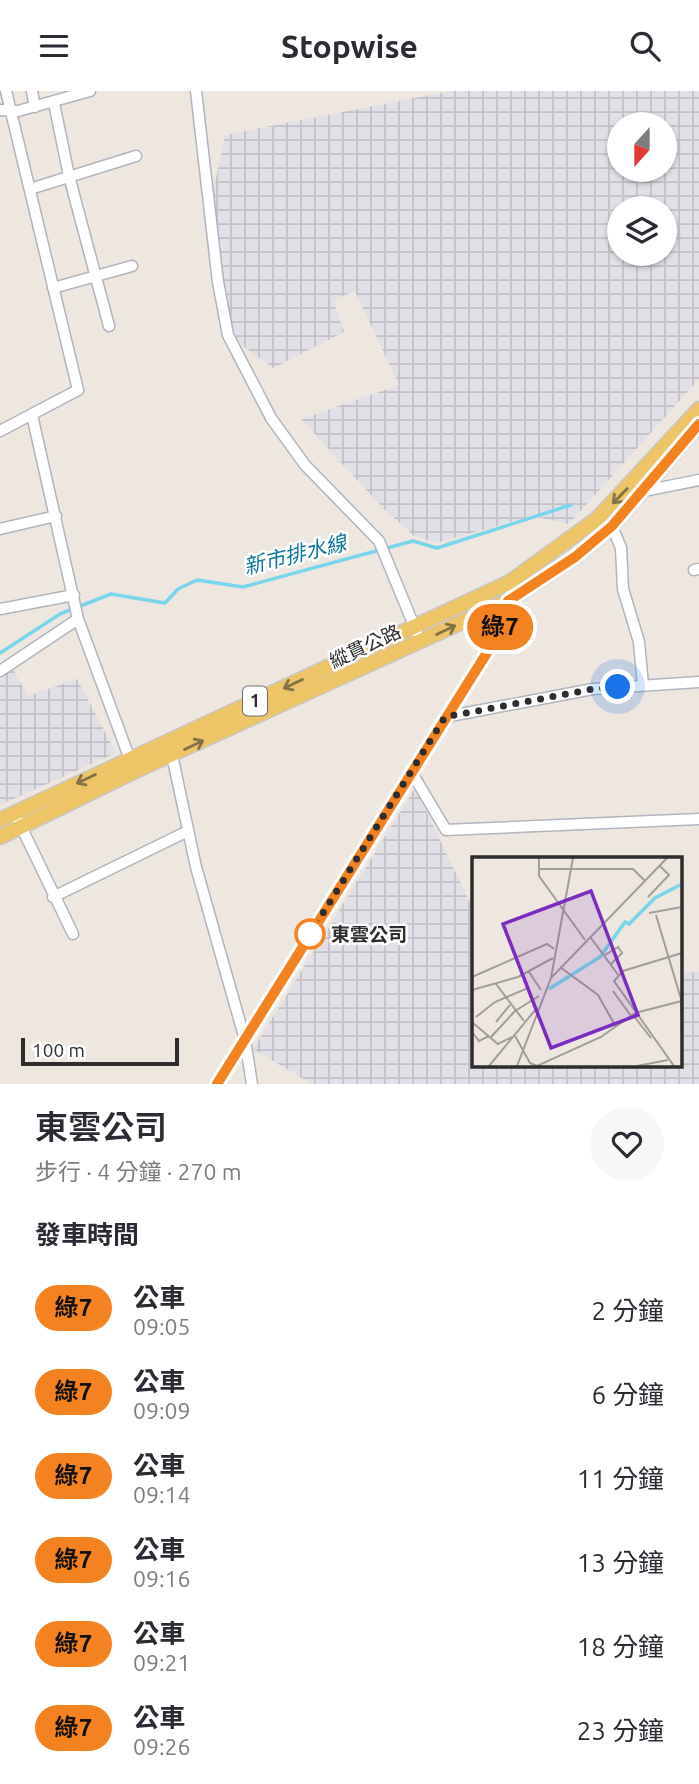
<!DOCTYPE html>
<html lang="zh-TW">
<meta charset="utf-8">
<style>
:root{--surface:#fff;--page:#f7f7f7;--text:#2b2b33;--muted:#7c7c81}
body{margin:0;font-family:Ubuntu,"Noto Sans TC",sans-serif;background:var(--page);color:var(--text);height:100vh;display:flex;flex-direction:column;font-size:26px;white-space:nowrap}
*{box-sizing:border-box;margin:0}
p{font-size:23px;color:var(--muted)}
.icon{flex:none;width:38px;height:38px;fill:none;stroke:currentColor;stroke-width:2;stroke-linecap:round;stroke-linejoin:round}
.map{position:relative;height:993px;overflow:hidden}
.panel{display:flex;flex-direction:column;background:var(--surface);flex:1}
.panel>*{flex:none}
.badge{padding:0 14px;border-radius:23px;font-size:24px;line-height:46px}
.needle{width:46px;rotate:201deg}
.controls{position:absolute;left:607px;top:21px;display:grid;gap:14px}
.controls a{display:grid;place-items:center;width:70px;height:70px;border-radius:50%;background:var(--surface);box-shadow:0 2px 5px #0004;font-size:35px}
.scale{position:absolute;left:21px;bottom:18px;width:158px;box-sizing:border-box;padding-left:7px;border:4px solid #2d2d2d;border-top:0;font-size:19px;line-height:24px;white-space:nowrap;color:#2d2d2d;-webkit-text-stroke:5px #fff;paint-order:stroke}
.you{position:absolute;width:35px;height:35px;margin:-18px;border:5px solid #fff;border-radius:50%;background:#1a73e8;box-shadow:0 0 0 10px #1a73e833}
.map>.badge{position:absolute;translate:-50% -50%;box-shadow:0 0 0 4px #fff}
h2{padding:0 35px;font-size:26px;line-height:63px}
.round{display:grid;place-items:center;flex:none;width:74px;height:74px;border-radius:37px;background:var(--page)}
.summary{display:flex;align-items:center;justify-content:space-between;height:119px;padding:0 35px}
h1{font-size:33px;font-weight:600;line-height:52px}
ul{padding:0;list-style:none}
li{display:flex;align-items:center;gap:21px;height:84px;padding:0 35px}
li div{flex:1}
li b{display:block;font-size:26px}
li em{font-style:normal}
li .badge{min-width:77px;font-weight:700;text-align:center}
header{display:flex;justify-content:space-between;align-items:center;height:91px;padding:0 35px;background:var(--surface);font-size:32px;font-weight:600}
.map>svg:first-child{display:block}
.industrial{fill:url(#industrial-grid);fill-rule:evenodd}
.lines{fill:none;stroke-linecap:round;stroke-linejoin:round}
.stream{stroke:#78d5ec;stroke-width:3.5}
.minor-casing{stroke:#b1b4bd;stroke-width:13}
.major-casing{stroke:#c8c8c8;stroke-width:17}
.minor{stroke:#fff;stroke-width:10}
.major{stroke:#edc466;stroke-width:14}
.oneway{stroke:#837147}
.line-casing{stroke:#fff;stroke-width:16}
.line{stroke:#f58220;stroke-width:10}
.walk{stroke:#2d2d2d;stroke-width:7;stroke-dasharray:0 12.6}
.stop-dot{fill:#fff;stroke:#f58220;stroke-width:3.5}
.labels{text-anchor:middle;stroke-width:5;stroke-linejoin:round;paint-order:stroke}
.shield{fill:#fff;stroke:#6c6c6c;stroke-width:2}
.shield-label{font-size:18px;font-weight:bold;fill:#2d2d2d}
.street-label{font-size:19px;fill:#2d2d2d;stroke:#fff}
.stop-label{font-size:19px;font-weight:bold;fill:#2d2d2d;stroke:#fff;text-anchor:start}
.water-label{font-size:21px;font-style:italic;fill:#12779d;stroke:#fff}
.inset-river{fill:none;stroke:#78d5ec;stroke-width:3.5}
.inset-road{fill:none;stroke:#a19d98;stroke-width:2}
.view{fill:#7b2cbf;fill-opacity:0.15;stroke:#7b2cbf;stroke-width:3.5}
.inset-edge{fill:none;stroke:#2d2d2d;stroke-width:3.5}
</style>
<header><svg class="icon" aria-label="menu" viewBox="0 0 24 24"><path d="M4 6h16M4 12h16M4 18h16"/></svg>Stopwise<svg class="icon" aria-label="search" viewBox="0 0 24 24"><circle cx="10" cy="10" r="6"/><path d="M15 15l6 6"/></svg></header>
<div class="map">
<svg width="699" height="993" viewBox="0 0 699 993">
<defs>
<pattern id="industrial-grid" width="8" height="8" patternUnits="userSpaceOnUse" patternTransform="scale(1.75)"><rect width="8" height="8" fill="#e2e0e7"/><path d="M0 4h8M4 0v8" fill="none" stroke="#c2c0c6"/></pattern>
</defs>
<rect width="100%" height="100%" fill="#eee7e0"/>
<path class="industrial" d="M 451,0 L 699,0 L 699,288 L 569,433 L 532,425 L 436,452 L 414,445 L 383,417 L 301,328 L 399,294 L 355,200 L 333,209 L 344,241 L 273,277 L 228,244 L 211,112 L 225,44 ZM 620,33 L 665,33 L 665,79 L 620,79 ZM 620,117 L 665,117 L 665,163 L 620,163 Z
M 11,575 L 28,605 L 77,588 L 116,662 L 0,714 L 0,584 Z
M 415,697 L 473,818 L 473,974 L 680,974 L 680,882 L 699,881 L 699,993 L 312,993 L 253,958 Z"/>
<g class="lines">
<path class="stream" d="M 0,562 L 60,523 L 111,503 L 165,512 L 178,498 L 197,489 L 243,496 L 413,450 L 437,457 L 571,414"/>
<g class="minor-casing">
<path id="minor" d="M 32,0 L 35,16
M 196,0 L 218,191 L 228,244 L 271,327 L 305,374 L 379,450 L 417,542
M 54,12 L 69,85 L 109,235
M 0,19 L 18,20 L 90,0
M 30,98 L 136,65
M 53,197 L 132,175
M 32,324 L 78,528 L 132,674
M 0,340 L 78,299 L 6,0
M 644,400 L 699,389
M 612,435 L 621,457 L 623,498 L 639,551 L 643,594
M 0,438 L 56,425
M 694,479 L 699,478
M 0,518 L 74,504
M 0,580 L 78,528
M 445,626 L 593,598 L 699,591
M 172,664 L 196,776 L 245,949 L 252,993
M 412,682 L 446,739 L 699,728
M 18,729 L 73,843
M 53,806 L 188,740
M 217,993 L 488,560 L 499,540 L 509,505"/>
</g>
<g class="major-casing">
<path id="major" d="M 0,729 L 510,491 L 597,428 L 699,318
M 0,746 L 135,680 L 508,510 L 575,466 L 612,435 L 699,333"/>
</g>
<use href="#minor" class="minor"/>
<use href="#major" class="major"/>
</g>
<defs><path id="oneway-shaft" d="M-6 0H5M1.5-3L5.5 0L1.5 3" fill="none" stroke-width="1.6" stroke-linecap="round" stroke-linejoin="round" transform="scale(1.75)"/></defs>
<g class="oneway">
<use href="#oneway-shaft" transform="translate(620 405) rotate(134)"/>
<use href="#oneway-shaft" transform="translate(446 539) rotate(-25)"/>
<use href="#oneway-shaft" transform="translate(293 593) rotate(155)"/>
<use href="#oneway-shaft" transform="translate(194 654) rotate(-25)"/>
<use href="#oneway-shaft" transform="translate(86 688) rotate(154)"/>
</g>
<g class="lines">
<g class="line-casing">
<path id="line" d="M 217,993 L 488,560 L 508,510 L 575,466 L 612,435 L 699,333"/>
</g>
<use href="#line" class="line"/>
<path class="walk" d="M 310,843 L 445,626 L 593,598 L 618,596"/>
</g>
<circle class="stop-dot" cx="310" cy="843" r="14"/>
<g class="labels">
<rect class="shield" x="243" y="595.5" width="24" height="29" rx="5"/>
<g class="shield-label">
<text x="255" y="616">1</text>
</g>
<g class="street-label">
<text transform="translate(365 555) rotate(-25)" y="7">縱貫公路</text>
</g>
<g class="stop-label">
<text x="331" y="850">東雲公司</text>
</g>
<g class="water-label">
<text transform="translate(295 464) rotate(-14)" y="7">新市排水線</text>
</g>
</g>
<g transform="translate(472 766)">
<rect width="210" height="210" fill="#eee7e0"/>
<path class="inset-river" d="M 77,132 L 128,100 L 153,65 L 157,67 L 183,41 L 210,27"/>
<path class="inset-road" d="M 67,1 L 67,19 L 113,83M 68,12 L 161,12 L 173,24M 176,40 L 197,18 L 188,9M 177,56 L 210,50M 184,58 L 209,142 L 210,179M 119,81 L 147,119M 133,98 L 146,90 L 150,96 L 139,107M 88,110 L 126,138 L 144,170M 57,115 L 69,133M 0,120 L 75,87 L 82,92M 79,121 L 101,1M 24,127 L 52,164M 0,133 L 46,120 L 81,101M 141,134 L 159,159M 161,158 L 179,181M 4,160 L 23,145 L 56,131M 24,165 L 38,148M 1,166 L 26,187 L 40,180M 0,175 L 7,184 L 17,179M 42,177 L 58,206 L 65,209 L 129,180 L 163,156 L 210,144M 19,180 L 43,154 L 67,139M 17,209 L 64,152M 45,209 L 79,121 L 195,1M 165,209 L 196,203M 202,209 L 142,124 L 151,114 L 210,96"/>
<path class="view" d="M 119,34 L 166,158 L 79,191 L 31,67 Z"/>
<rect width="210" height="210" class="inset-edge"/>
</g>
</svg>
<div class="controls">
<a><svg class="needle" viewBox="-14 -14 28 28"><path d="M0-13l5 13h-10z" fill="#e53935"/><path d="M0 13l5-13h-10z" fill="#7c7c81"/></svg></a>
<a><svg class="icon" aria-label="layers" viewBox="0 0 24 24"><path d="M12 4l9 5-9 5-9-5zM3 14l9 5 9-5"/></svg></a>
</div>
<div class="scale">100 m</div>
<div class="you" style="left:618px;top:596px"></div>
<b class="badge" style="left:500px;top:536px;background:#f58220;color:#111">綠7</b>
</div>
<section class="panel">
<div class="summary"><div><h1>東雲公司</h1><p>步行 · 4 分鐘 · 270 m</p></div><a class="round"><svg class="icon" aria-label="heart" viewBox="0 0 24 24"><path d="M12 20l-8-8c-3-5 5-10 8-4 3-6 11-1 8 4z"/></svg></a></div>
<h2>發車時間</h2>
<ul>
<li><span class="badge" style="background:#f58220;color:#111">綠7</span><div><b>公車</b><p>09:05</p></div><em>2 分鐘</em></li>
<li><span class="badge" style="background:#f58220;color:#111">綠7</span><div><b>公車</b><p>09:09</p></div><em>6 分鐘</em></li>
<li><span class="badge" style="background:#f58220;color:#111">綠7</span><div><b>公車</b><p>09:14</p></div><em>11 分鐘</em></li>
<li><span class="badge" style="background:#f58220;color:#111">綠7</span><div><b>公車</b><p>09:16</p></div><em>13 分鐘</em></li>
<li><span class="badge" style="background:#f58220;color:#111">綠7</span><div><b>公車</b><p>09:21</p></div><em>18 分鐘</em></li>
<li><span class="badge" style="background:#f58220;color:#111">綠7</span><div><b>公車</b><p>09:26</p></div><em>23 分鐘</em></li>
</ul>
</section>
